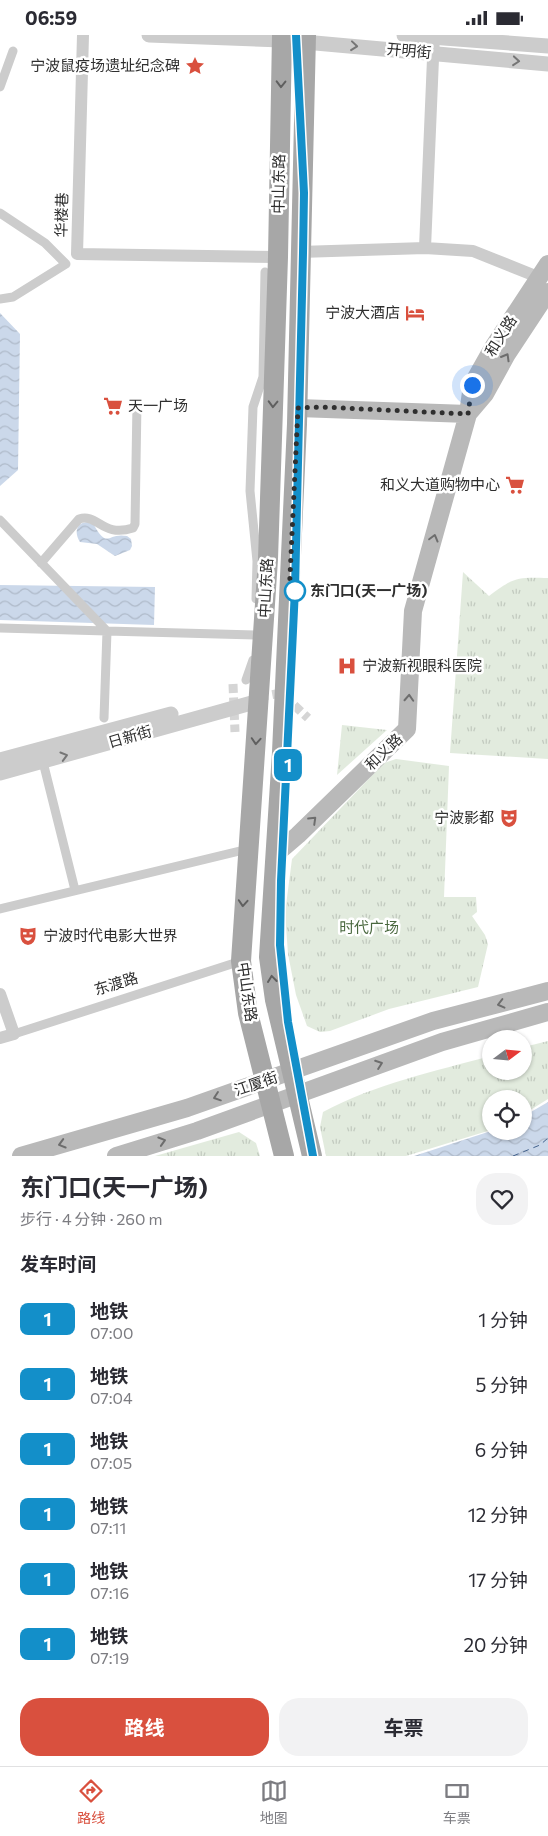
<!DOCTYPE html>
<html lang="zh">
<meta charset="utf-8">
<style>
:root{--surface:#fff;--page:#f2f2f3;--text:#2b2b33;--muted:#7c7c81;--line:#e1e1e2;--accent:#d9503e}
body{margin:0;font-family:Commissioner,"Noto Sans SC",sans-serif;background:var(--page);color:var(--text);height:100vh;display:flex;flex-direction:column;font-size:19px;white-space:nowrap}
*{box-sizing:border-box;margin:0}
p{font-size:16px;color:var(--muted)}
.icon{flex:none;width:28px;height:28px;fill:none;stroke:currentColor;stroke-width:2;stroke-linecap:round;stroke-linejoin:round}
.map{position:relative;height:1121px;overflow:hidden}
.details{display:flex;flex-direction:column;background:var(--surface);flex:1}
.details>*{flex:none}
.badge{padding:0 10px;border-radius:8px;font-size:18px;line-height:32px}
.needle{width:32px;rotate:74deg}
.tools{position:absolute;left:482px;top:995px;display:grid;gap:10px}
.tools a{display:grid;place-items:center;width:50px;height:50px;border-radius:50%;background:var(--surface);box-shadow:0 1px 4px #0004;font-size:25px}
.you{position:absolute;width:25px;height:25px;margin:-12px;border:4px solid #fff;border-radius:50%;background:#1a73e8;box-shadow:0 0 0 8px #1a73e833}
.map>.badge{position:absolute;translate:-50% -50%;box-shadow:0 0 0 2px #fff}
h2{padding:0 20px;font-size:19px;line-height:45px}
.round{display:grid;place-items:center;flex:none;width:52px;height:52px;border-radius:20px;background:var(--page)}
.summary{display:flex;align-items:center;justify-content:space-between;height:85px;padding:0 20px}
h1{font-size:24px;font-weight:700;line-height:38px}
.action{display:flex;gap:10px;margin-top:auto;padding:10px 20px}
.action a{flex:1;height:58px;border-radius:20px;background:var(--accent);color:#fff;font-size:20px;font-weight:700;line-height:58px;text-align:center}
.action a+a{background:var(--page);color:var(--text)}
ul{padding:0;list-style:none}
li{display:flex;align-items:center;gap:15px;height:65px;padding:0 20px}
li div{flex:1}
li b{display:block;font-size:19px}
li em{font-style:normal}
li .badge{min-width:55px;font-weight:700;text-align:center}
.status{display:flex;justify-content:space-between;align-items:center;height:35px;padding:0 25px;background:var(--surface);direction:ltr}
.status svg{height:14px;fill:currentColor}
.tabs{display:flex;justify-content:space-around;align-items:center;height:70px;border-top:1px solid var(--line);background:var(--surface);font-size:14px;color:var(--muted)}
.tabs a{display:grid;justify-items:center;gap:2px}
.tabs .selected{color:var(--accent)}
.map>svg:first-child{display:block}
.grass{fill:url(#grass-tufts)}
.water{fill:url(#water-waves)}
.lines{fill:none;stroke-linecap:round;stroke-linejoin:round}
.ferry{stroke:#42618c;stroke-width:1;stroke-dasharray:6 5;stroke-linecap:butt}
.pedestrian-tunnel{stroke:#d5d5d5;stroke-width:9;stroke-dasharray:9 4.5;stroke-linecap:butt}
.pedestrian{stroke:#ccc;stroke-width:9}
.minor{stroke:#ccc;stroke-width:12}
.tertiary{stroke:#ccc;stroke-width:15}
.secondary{stroke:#b9b9b9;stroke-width:18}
.primary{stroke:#a7a7a7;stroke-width:20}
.oneway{stroke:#767676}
.oneway2{stroke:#5f5f5f}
.oneway3{stroke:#6d6d6d}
.line-casing{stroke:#fff;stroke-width:11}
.line{stroke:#138fc9;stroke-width:8}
.walk{stroke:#2f2f2f;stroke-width:5;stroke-dasharray:0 9}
.stop-dot{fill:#fff;stroke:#138fc9;stroke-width:2.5}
.labels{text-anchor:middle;stroke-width:5;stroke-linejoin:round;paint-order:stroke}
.street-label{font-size:15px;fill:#2f2f2f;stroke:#fff}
.poi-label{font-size:15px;fill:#2f2f2f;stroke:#fff;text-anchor:end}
.stop-label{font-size:15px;font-weight:bold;fill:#2f2f2f;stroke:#fff;text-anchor:start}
.park-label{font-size:15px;fill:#4a683f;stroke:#fff}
</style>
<div class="status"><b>06:59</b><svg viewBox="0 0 49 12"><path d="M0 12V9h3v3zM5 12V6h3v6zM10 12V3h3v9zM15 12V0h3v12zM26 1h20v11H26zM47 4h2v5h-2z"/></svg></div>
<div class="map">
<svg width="548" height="1121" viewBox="0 0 548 1121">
<defs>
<pattern id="grass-tufts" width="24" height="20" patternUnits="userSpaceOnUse" patternTransform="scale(1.25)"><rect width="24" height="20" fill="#e2ebde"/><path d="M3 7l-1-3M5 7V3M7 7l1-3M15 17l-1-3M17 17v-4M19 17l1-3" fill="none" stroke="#c2cabf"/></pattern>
<pattern id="water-waves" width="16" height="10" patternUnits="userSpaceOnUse" patternTransform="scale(1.25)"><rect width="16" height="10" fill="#cbd8ea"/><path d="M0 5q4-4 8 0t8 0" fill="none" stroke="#afbac9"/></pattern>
</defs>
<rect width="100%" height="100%" fill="#fff"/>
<path class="grass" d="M 463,537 L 489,561 C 514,542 517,542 548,543 L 548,724 L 450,718 Z
M 342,690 L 387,695 L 337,740 Z
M 396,724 L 449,731 L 444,862 L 476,862 L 477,877 L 472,881 L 485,900 L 488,909 L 478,952 L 389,974 L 330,996 L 320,997 L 307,991 L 296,960 L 288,919 L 285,878 L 292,824 L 384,728 Z
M 548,1006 L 548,1064 L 524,1079 L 524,1064 L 491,1064 L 491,1095 L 406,1121 L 326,1121 L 320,1092 L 323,1077 C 375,1049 435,1036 491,1021 L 491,1036 L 524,1036 L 524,1012 Z
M 239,1097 L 256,1108 L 260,1121 L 155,1121 Z"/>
<path class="water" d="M 0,278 L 20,299 L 18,435 L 0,451 Z
M 87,487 L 94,490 C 108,515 107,497 127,501 L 131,504 L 132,511 L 130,515 L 115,521 L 97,509 L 80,507 C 74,498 76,488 87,487 Z
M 0,550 L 155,552 L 154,590 L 0,585 Z
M 548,1067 L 548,1121 L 414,1121 L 491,1096 L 524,1096 L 524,1081 Z"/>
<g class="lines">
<path class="ferry" d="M 513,1121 L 540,1110 L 548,1103"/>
<path class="pedestrian-tunnel" d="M 233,649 L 235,697
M 259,662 L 281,658 L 308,683"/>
<path class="pedestrian" d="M 0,52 L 13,16
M 0,178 L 45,208 L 66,229 L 13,262 L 0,264
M 0,485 L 107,596 L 255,600
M 41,528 L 79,484 C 98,478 102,503 133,493 L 135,489 L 137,368
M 256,564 L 257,526 L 250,456 L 253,372 L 263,342 L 265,237
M 0,593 L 107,596 L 104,683
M 246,645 L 253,625
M 43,727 L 75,855
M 0,874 L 248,814
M 14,999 L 241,926"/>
<path class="minor" d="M 83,0 L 77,219 L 278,222
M 425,213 L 434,0
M 300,217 L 425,213 L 473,216 L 538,242
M 0,959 L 14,999 L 0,1003"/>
<path class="tertiary" d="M 149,0 L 282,5 L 548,29
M 404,0 L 548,11
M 0,725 L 171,679
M 0,738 L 259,666"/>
<path class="secondary" d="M 298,373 L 468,379 L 472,350 L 494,311 L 548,229
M 277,818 L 298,800 L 407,694 L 413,576 L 468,379 L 485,359 L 507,319 L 548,257
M 21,1121 L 187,1073 L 433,986 L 548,956
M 116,1121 L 197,1096 L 442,1007 L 548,977"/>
<path class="primary" d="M 282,0 L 278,222 L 268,524 L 241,926 L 248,978 L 284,1121
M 306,0 L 297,389 L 282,717 L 269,922 L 275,965 L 312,1121"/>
</g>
<defs><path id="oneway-chevron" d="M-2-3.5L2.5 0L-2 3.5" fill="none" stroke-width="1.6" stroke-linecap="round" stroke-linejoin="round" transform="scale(1.25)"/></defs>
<g class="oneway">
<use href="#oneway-chevron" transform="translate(354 11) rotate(6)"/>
<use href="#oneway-chevron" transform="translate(516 26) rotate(5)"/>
<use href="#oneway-chevron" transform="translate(64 721) rotate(-16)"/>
</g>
<g class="oneway2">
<use href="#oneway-chevron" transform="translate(281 49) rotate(91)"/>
<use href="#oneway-chevron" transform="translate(273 369) rotate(92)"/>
<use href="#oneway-chevron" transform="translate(256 706) rotate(94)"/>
<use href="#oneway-chevron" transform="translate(243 868) rotate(94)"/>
<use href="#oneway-chevron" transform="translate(272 944) rotate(-97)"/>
</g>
<g class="oneway3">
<use href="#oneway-chevron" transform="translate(506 322) rotate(-60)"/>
<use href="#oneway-chevron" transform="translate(434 503) rotate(-75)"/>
<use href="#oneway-chevron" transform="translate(409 663) rotate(-87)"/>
<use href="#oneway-chevron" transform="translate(313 785) rotate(-44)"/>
<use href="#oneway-chevron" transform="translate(501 969) rotate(166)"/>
<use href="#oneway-chevron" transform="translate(379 1029) rotate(-20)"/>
<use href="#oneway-chevron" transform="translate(217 1062) rotate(161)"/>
<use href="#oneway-chevron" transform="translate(162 1106) rotate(-17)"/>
<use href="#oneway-chevron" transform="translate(62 1109) rotate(164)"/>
</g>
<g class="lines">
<g class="line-casing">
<path id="line" d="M 296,0 L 304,158 L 303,218 L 295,554 L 281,846 L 280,910 L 288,987 L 313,1121"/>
</g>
<use href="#line" class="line"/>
<path class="walk" d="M 295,556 L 289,562 L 298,373 L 322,372 L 468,379 L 472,350"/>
</g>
<defs>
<g id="sight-bare" transform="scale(1.5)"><path d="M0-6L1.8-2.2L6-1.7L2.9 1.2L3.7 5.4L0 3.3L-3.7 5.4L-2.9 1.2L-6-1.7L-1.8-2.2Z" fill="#d9503e" stroke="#fff" stroke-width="2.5" paint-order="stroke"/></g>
<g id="hotel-bare" transform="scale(1.5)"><path d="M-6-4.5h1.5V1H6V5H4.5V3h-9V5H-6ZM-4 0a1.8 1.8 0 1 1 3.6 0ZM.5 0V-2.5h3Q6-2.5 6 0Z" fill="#d9503e" stroke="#fff" stroke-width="2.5" paint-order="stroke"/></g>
<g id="supermarket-bare" transform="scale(1.5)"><path d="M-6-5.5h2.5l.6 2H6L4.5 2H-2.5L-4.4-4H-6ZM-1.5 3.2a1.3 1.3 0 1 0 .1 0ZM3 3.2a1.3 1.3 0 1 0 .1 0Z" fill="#d9503e" stroke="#fff" stroke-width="2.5" paint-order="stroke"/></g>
<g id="hospital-bare" transform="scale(1.5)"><path d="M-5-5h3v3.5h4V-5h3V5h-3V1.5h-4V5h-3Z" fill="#d9503e" stroke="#fff" stroke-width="2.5" paint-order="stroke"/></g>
<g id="theatre-bare" transform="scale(1.5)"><path d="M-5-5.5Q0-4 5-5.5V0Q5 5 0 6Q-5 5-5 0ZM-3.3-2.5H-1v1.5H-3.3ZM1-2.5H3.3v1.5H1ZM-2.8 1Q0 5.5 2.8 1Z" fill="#d9503e" stroke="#fff" stroke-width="2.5" paint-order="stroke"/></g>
</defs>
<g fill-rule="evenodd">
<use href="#sight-bare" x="195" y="31"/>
<use href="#hotel-bare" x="415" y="278"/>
<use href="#supermarket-bare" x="113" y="371"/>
<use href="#supermarket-bare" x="515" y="450"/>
<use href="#hospital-bare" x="347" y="631"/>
<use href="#theatre-bare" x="509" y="783"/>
<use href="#theatre-bare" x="28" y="901"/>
</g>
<circle class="stop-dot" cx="295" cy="556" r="10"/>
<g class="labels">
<g class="street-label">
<text transform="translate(409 16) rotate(5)" y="5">开明街</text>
<text transform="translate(279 149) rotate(-89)" y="5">中山东路</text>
<text transform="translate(62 180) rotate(-89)" y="5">华楼巷</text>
<text transform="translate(501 301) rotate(-58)" y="5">和义路</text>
<text transform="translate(266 553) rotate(-87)" y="5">中山东路</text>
<text transform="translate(130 702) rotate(-16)" y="5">日新街</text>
<text transform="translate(384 717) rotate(-44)" y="5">和义路</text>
<text transform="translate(116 949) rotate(-17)" y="5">东渡路</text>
<text transform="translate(247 957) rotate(82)" y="5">中山东路</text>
<text transform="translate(256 1049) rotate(-19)" y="5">江厦街</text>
</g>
<g class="poi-label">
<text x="180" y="36">宁波鼠疫场遗址纪念碑</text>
<text x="400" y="283">宁波大酒店</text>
<text x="128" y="376" text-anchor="start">天一广场</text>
<text x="500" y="455">和义大道购物中心</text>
<text x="362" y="636" text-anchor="start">宁波新视眼科医院</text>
<text x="494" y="788">宁波影都</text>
<text x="43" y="906" text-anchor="start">宁波时代电影大世界</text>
</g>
<g class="stop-label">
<text x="310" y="561">东门口(天一广场)</text>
</g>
<g class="park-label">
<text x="369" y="898">时代广场</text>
</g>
</g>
</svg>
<div class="tools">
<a><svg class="needle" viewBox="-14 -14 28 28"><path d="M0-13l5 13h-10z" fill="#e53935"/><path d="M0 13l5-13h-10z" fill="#7c7c81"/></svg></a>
<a><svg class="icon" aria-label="locate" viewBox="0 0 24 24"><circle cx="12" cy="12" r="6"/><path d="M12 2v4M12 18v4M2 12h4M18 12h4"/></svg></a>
</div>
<div class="you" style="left:472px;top:350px"></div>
<b class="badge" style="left:288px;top:730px;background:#138fc9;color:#fff">1</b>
</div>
<section class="details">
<div class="summary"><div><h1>东门口(天一广场)</h1><p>步行 · 4 分钟 · 260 m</p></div><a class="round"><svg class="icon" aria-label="heart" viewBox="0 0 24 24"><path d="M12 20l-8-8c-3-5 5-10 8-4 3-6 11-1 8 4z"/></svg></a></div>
<h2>发车时间</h2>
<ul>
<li><span class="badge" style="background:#138fc9;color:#fff">1</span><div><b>地铁</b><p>07:00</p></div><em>1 分钟</em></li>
<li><span class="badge" style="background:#138fc9;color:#fff">1</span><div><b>地铁</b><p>07:04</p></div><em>5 分钟</em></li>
<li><span class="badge" style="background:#138fc9;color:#fff">1</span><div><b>地铁</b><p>07:05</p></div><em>6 分钟</em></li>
<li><span class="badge" style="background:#138fc9;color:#fff">1</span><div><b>地铁</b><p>07:11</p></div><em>12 分钟</em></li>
<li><span class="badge" style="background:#138fc9;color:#fff">1</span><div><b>地铁</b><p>07:16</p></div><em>17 分钟</em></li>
<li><span class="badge" style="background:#138fc9;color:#fff">1</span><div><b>地铁</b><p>07:19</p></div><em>20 分钟</em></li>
</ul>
<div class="action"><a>路线</a><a>车票</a></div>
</section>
<nav class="tabs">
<a class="selected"><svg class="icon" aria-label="directions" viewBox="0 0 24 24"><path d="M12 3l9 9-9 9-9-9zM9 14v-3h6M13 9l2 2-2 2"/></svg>路线</a>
<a><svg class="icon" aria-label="map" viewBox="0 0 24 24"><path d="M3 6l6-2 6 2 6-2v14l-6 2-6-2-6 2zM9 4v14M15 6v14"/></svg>地图</a>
<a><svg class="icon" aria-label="tickets" viewBox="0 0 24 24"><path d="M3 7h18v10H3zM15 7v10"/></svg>车票</a>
</nav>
